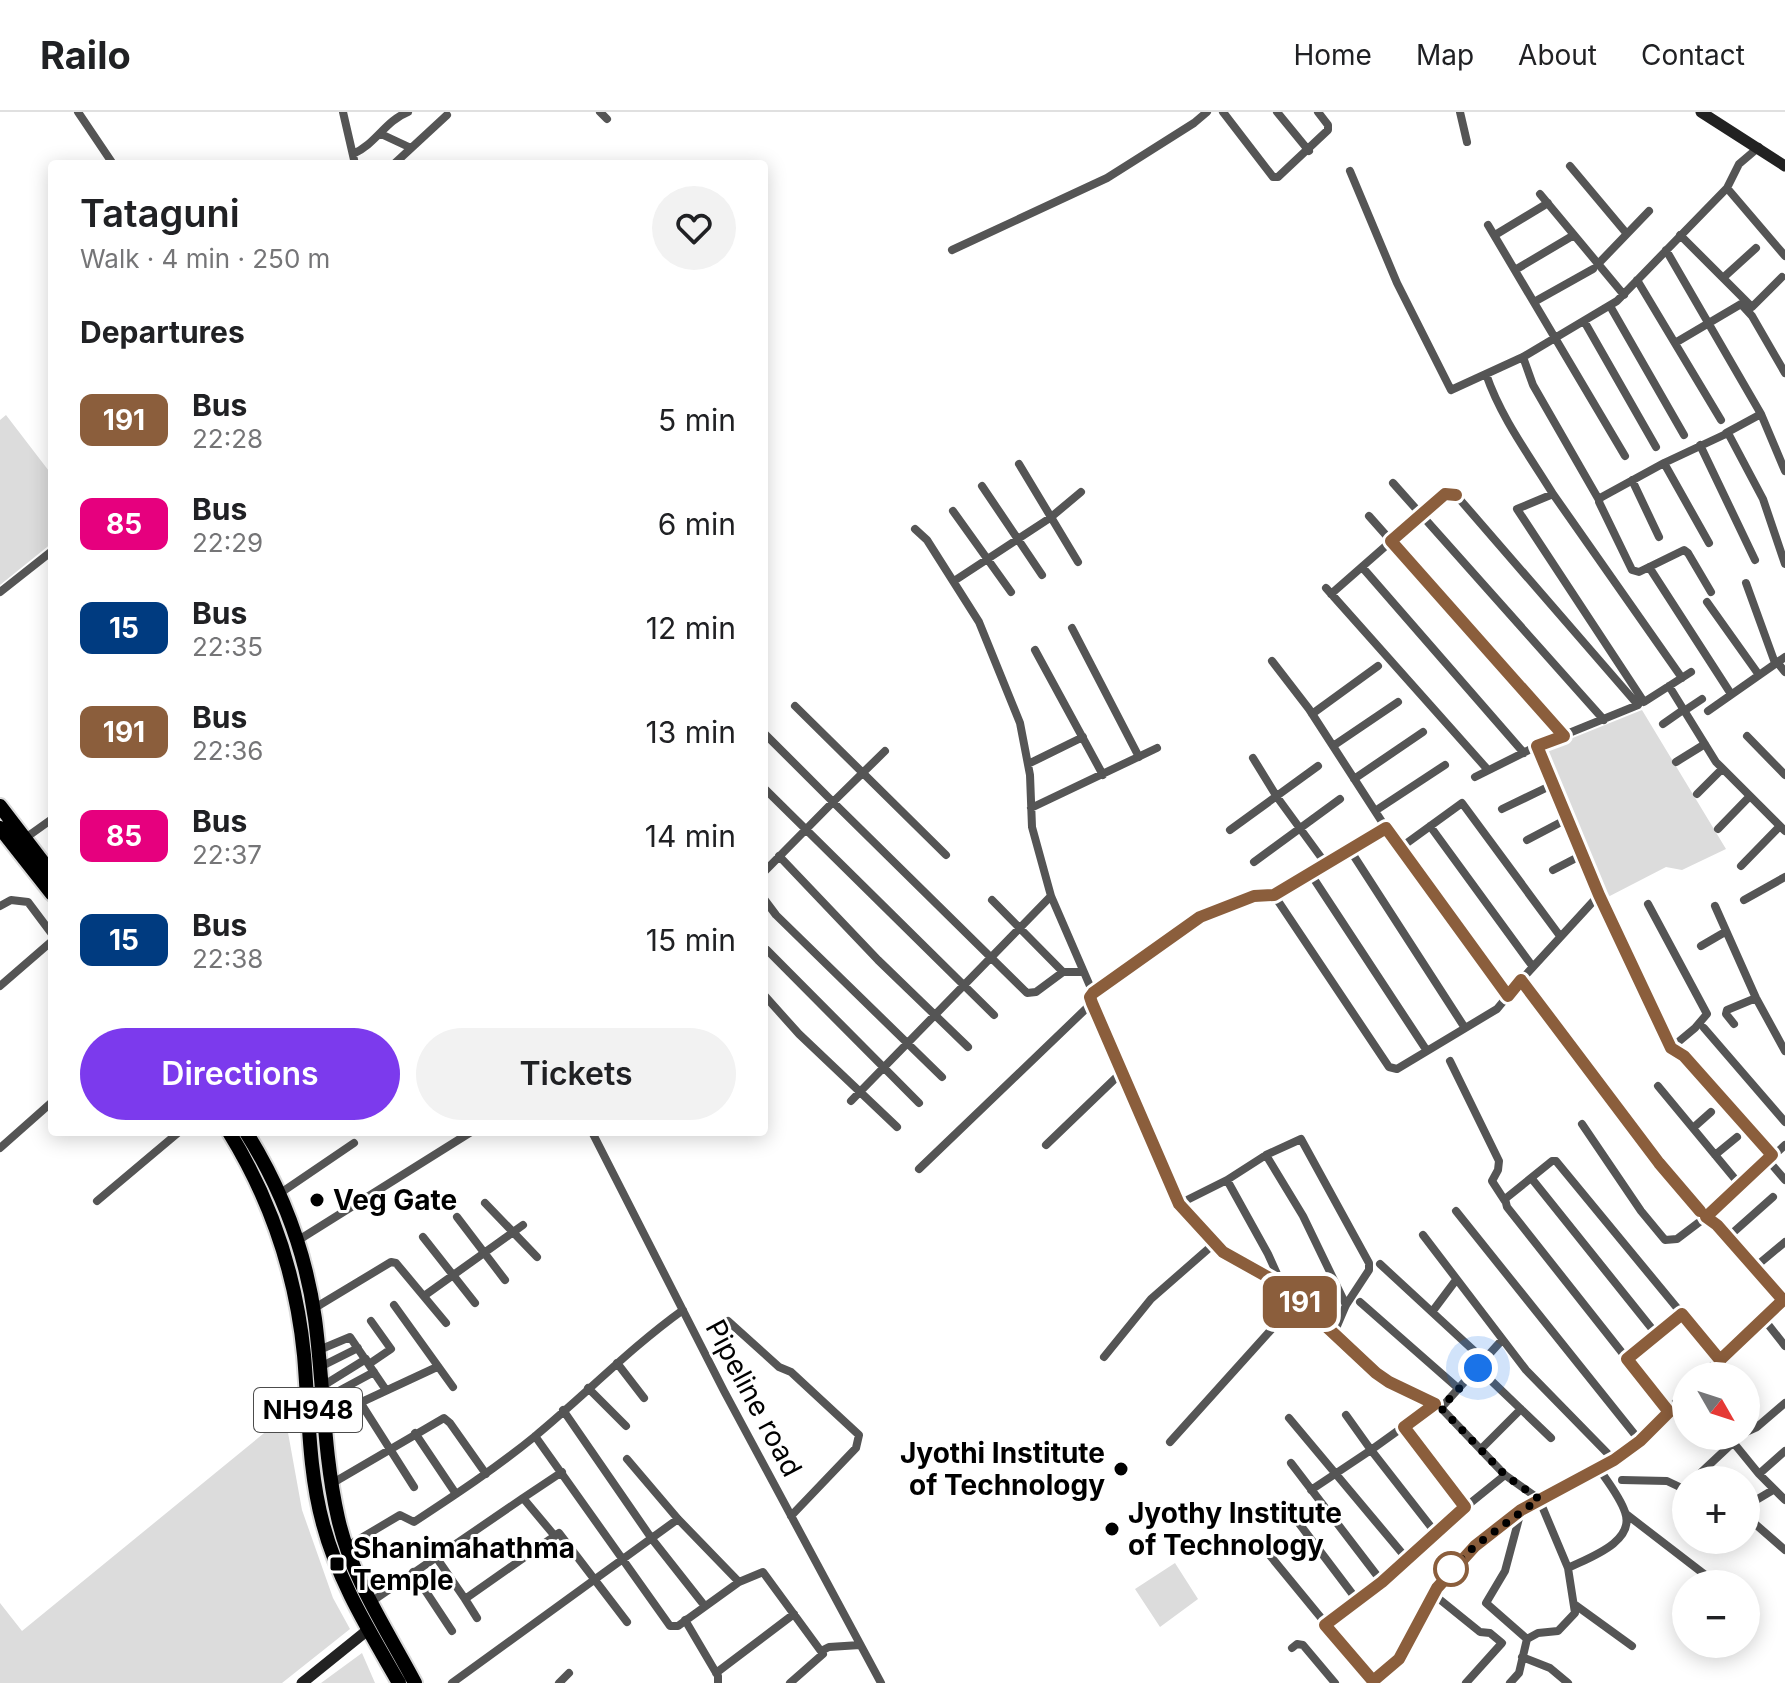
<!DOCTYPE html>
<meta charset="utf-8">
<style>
:root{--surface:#fff;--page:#f2f2f2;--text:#202124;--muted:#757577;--line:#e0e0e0;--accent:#7c3aed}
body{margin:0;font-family:Inter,sans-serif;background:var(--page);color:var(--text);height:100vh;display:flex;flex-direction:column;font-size:30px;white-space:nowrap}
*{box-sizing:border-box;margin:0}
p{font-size:26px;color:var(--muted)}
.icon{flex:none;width:44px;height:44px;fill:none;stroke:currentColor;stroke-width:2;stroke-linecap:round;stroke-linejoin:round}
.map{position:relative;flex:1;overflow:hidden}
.side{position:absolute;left:48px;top:48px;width:720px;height:976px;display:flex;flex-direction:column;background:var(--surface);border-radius:8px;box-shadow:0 4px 20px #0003}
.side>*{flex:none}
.badge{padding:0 16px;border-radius:12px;font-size:28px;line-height:52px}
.needle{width:52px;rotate:129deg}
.fabs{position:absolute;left:1672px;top:1250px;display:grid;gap:16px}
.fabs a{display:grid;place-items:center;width:88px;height:88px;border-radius:50%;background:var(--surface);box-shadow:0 4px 20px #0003;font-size:40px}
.you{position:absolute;width:40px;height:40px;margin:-20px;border:6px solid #fff;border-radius:50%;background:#1a73e8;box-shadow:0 0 0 12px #1a73e833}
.map>.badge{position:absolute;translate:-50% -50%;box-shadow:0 0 0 4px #fff}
h2{padding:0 32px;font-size:30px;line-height:72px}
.round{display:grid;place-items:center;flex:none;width:84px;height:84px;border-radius:42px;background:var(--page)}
.head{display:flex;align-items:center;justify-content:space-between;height:136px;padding:0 32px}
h1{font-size:38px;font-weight:600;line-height:60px}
.button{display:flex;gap:16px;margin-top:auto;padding:16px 32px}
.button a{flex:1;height:92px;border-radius:48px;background:var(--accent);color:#fff;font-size:32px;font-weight:600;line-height:92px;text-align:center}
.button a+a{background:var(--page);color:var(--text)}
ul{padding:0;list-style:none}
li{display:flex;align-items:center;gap:24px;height:104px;padding:0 32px}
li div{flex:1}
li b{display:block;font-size:30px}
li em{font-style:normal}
li .badge{min-width:88px;font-weight:700;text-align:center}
header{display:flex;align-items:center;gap:48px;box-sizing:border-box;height:112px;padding:0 40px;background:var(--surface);border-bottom:2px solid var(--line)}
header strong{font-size:38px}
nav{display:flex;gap:44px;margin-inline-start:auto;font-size:28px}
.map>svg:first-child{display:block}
.green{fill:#dcdcdc}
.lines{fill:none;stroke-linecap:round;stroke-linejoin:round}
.highway-casing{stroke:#dbdbdb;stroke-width:18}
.street{stroke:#555;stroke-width:8}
.secondary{stroke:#222;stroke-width:11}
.highway{stroke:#000;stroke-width:14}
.line-casing{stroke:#fff;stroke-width:18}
.line{stroke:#8b5e3c;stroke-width:12}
.walk{stroke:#000;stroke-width:8;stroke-dasharray:0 14.4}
.poi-dot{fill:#000;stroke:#fff;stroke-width:3}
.stop-dot{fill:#fff;stroke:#8b5e3c;stroke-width:4}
.labels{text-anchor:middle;stroke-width:6;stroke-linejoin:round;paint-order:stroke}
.shield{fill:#fff;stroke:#4c4c4c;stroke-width:2}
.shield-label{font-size:26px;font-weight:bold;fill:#000}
.poi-label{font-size:28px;font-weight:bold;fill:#000;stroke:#fff;text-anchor:start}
.street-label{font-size:28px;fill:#000;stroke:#fff}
</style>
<header>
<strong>Railo</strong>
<nav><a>Home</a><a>Map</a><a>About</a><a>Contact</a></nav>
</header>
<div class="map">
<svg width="1785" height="1571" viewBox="0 0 1785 1571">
<rect width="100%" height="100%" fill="#fff"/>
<path class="green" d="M 6,303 L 52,363 L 52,431 L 0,473 L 0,308 Z
M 1642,598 L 1726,737 L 1682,758 L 1666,755 L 1604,787 L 1543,638 Z
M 285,1304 L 302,1398 L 333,1486 L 350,1517 L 282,1571 L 0,1571 L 0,1491 L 22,1519 Z
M 1175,1451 L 1198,1487 L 1160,1515 L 1135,1477 Z
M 362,1541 L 375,1571 L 321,1571 Z"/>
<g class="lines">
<g class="highway-casing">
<path id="highway" d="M 0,694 L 52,762
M 0,716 L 52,782
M 229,1020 C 271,1088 296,1163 304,1243 C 309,1299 308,1357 323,1412 C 338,1469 370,1520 399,1571
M 246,1020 C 281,1076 306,1141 315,1207 C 324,1274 323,1340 338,1406 C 351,1465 387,1518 415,1571"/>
</g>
<path class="street" d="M 78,0 L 113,52
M 343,0 L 355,52
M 600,0 L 607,7
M 1223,0 L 1273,65 L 1278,65 L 1328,18 L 1328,13 L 1318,0
M 1277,0 L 1309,39
M 1460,0 L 1467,30
M 381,22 L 411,36
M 353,42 C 376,32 385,9 408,0
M 394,52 L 447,3
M 1570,54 L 1627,122
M 1350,59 L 1397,171 L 1451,278 L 1523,245 L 1617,189 L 1727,76 L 1739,52 L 1759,35
M 1727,76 L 1785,144
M 1540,82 L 1624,183
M 1488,113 L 1625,344
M 1495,123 L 1548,91
M 1680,123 L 1752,195 L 1782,165
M 952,138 L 1107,66 L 1194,11 L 1207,0
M 1666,138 L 1761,302 L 1785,359
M 1598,152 L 1649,99
M 1515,158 L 1574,123
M 1724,165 L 1756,136
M 1637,168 L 1721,308
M 1534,190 L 1593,157
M 1610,194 L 1684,323
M 1584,209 L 1656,335
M 1675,231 L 1741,192 L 1752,204 L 1785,261
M 1523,245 L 1533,273 L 1599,388
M 1486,262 C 1501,306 1529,343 1553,382
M 1726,321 L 1761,302
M 1700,333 L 1755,448
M 1664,351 L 1709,431
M 1019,352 L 1078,450
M 1632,368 L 1659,425
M 1393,371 L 1604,608
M 982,374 L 1042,463
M 953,399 L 1011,480
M 1369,404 L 1564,624
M 915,417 L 927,428 L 979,510 L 1020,611 L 1030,663 L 1032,715 L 1051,784 L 1093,881
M 1362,455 L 1524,641
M 1649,455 L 1731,582
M 954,469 L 1050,406 L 1081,380
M 1746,471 L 1775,551
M 1326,476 L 1488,658
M 0,480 L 52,439
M 1711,480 L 1688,441 L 1684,438 L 1639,460 L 1632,458 L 1599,390 L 1600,386 L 1664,351 L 1728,321 L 1763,387 L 1785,452
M 1331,482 L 1445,382 L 1456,383 L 1638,593 L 1537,634
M 1707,490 L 1759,563
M 1072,516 L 1139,645
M 1035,538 L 1103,663
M 1272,549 L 1309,597 L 1386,716
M 1777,550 L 1785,560
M 1682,566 L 1553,382 L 1517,397 L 1644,590 L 1691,560
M 1669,574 L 1716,650 L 1785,719
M 795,594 L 946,743
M 1684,599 L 1702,587
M 1708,599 L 1785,545
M 1312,602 L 1378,554
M 1663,612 L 1683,598
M 764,621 L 833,690 L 764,760
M 1747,624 L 1785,663
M 1333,634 L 1398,590
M 885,639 L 833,690 L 1027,881 L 1036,880 L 1063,860
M 1253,646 L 1277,685 L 1326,752
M 1676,650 L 1705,632
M 1028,652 L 1083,625
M 1475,665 L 1537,634 L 1599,783 L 1671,936 L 1684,944 L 1772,1043
M 1354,667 L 1423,620
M 764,676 L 994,903
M 1697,682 L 1722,657
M 1031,696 L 1157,636
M 1502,697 L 1552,673
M 1375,699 L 1445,653
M 1430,714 L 1533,855
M 1718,717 L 1750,684
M 1230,718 L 1318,654
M 24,727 L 52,707
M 1527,728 L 1567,707
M 1400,736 L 1462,691 L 1560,824
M 1350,738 L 1465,916
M 779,744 L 878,848 L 968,935
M 1254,750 L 1340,687
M 1741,754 L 1780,714
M 1553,758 L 1582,743
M 1310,761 L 1427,939
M 1274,783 L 1254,784 L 1200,805 L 1143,847 L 1097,876 L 1090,885 L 1179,1092 L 1223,1140 L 1282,1173 L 1376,1261 C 1395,1275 1420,1282 1441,1296
M 764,787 L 776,803 L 942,965
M 992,788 L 1063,860 L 1083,860
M 1744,788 L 1785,765
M 1648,792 L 1707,902 L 1695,916 L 1671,936
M 0,794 L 11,788 L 28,790 L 52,822
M 1715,794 L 1756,886 L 1785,939
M 1701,834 L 1725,820
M 767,838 L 919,991
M 1521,868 L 1599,783
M 0,874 L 52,829
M 764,883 L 799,922 L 897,1015
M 1508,884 L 1386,716 L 1274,783 L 1389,955 L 1397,957 L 1497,897 L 1521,868 C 1572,936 1621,1007 1676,1071 C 1710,1112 1751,1145 1783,1188
M 1734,912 L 1726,902 L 1727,898 L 1756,886
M 1704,916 L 1785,1010
M 1450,949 L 1499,1049 L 1498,1058 L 1492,1069 L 1505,1089
M 1658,974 L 1740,1073
M 851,989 L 1051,784
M 1582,1012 L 1641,1099 L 1665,1128 L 1677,1127 L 1706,1105 L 1785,1033
M 1693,1016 L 1711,1000
M 592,1020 L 724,1279 L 881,1571
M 1046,1033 L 1123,959
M 0,1036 L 52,990
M 1266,1043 L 1303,1104 L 1346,1193
M 1715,1043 L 1737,1025
M 1767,1047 L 1785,1068
M 919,1057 L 1092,891
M 1532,1067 L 1657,1223
M 1227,1068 L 1268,1142 L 1282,1173
M 279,1082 L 354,1031
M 97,1089 L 179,1020
M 485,1091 L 537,1145
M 1179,1092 L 1227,1068 L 1266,1043 L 1301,1027 L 1369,1151 L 1369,1158 L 1346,1193 L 1334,1221
M 1456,1099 L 1640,1329
M 457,1105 L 505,1168
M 1423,1123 L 1526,1258 L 1614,1348
M 423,1125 L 475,1191
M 1728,1125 L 1773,1085
M 297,1129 L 471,1020
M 1380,1152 L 1484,1248
M 1755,1155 L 1785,1130
M 424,1184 L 523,1113
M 1360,1190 L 1459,1277
M 394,1193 L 453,1275
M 313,1197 L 391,1150 L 396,1151 L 446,1211
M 1432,1200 L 1456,1168
M 1763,1206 L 1785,1234
M 728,1209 L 779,1255 L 791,1260 L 859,1323 L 856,1336 L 791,1404
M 1502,1228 L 1441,1296 L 1505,1363 L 1539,1387 L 1568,1456
M 319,1238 L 350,1225 L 386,1278
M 1104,1245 L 1151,1187 L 1215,1131
M 1627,1247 L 1682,1202
M 617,1251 L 644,1286
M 369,1252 L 391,1237 L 371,1209
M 320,1255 L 358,1236
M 1478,1256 L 1551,1326
M 321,1275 L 366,1247
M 588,1276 L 626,1314
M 322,1288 L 374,1260
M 360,1290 L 414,1375
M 1435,1292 L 1371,1338 L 1435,1420
M 563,1298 L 652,1427 L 704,1493
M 1669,1300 L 1507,1095 L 1505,1087 L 1552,1049 L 1556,1049 L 1720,1248
M 1289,1306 L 1407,1447
M 323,1308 L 437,1255
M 1404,1315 L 1465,1395
M 1746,1320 L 1757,1315 L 1785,1291
M 415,1321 L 456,1382
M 535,1324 L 670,1514 L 678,1514 L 739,1470 L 763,1460 L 823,1542 L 790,1571
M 1728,1324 L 1759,1362 L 1785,1339
M 1170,1330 L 1298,1188
M 1481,1337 L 1521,1297
M 627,1347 L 678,1407 L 739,1470
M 1291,1351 L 1382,1470
M 1759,1362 L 1785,1388
M 1622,1368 L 1667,1369 L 1686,1378
M 1693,1368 L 1740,1324
M 331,1372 L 444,1306 L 450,1311 L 486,1362
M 1311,1378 L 1371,1338 L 1346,1303
M 523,1386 L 562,1360
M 1746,1394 L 1773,1378
M 1521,1399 L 1505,1459 L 1486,1491 L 1527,1527
M 1626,1402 L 1717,1472
M 1746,1404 L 1785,1438
M 1298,1410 L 1357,1488
M 1258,1429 L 1373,1569
M 346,1435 L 400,1403 L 414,1410 C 455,1383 496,1356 534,1325 C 585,1283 630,1236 683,1198
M 436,1445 L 465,1487 L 559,1421 L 627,1510
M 413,1460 L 452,1519
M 1433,1482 L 1480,1520 L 1490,1521 L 1502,1531 L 1466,1571
M 465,1487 L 477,1506
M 371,1490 L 523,1386 L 554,1423
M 1574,1492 L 1632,1534
M 685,1508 L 718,1564 L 718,1571
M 1325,1513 L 1382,1470 L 1437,1418 L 1505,1363
M 1292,1536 L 1297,1532 L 1303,1533 L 1335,1571
M 821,1539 L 829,1535 L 860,1533
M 1522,1545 L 1550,1556 L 1568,1571
M 716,1561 L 794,1502
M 452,1571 L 678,1407
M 559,1571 L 569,1561
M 1510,1571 L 1519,1561 L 1527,1527 L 1538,1521 L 1558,1519 L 1575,1501 L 1568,1456 C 1588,1446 1636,1430 1625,1400 C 1620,1385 1608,1370 1599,1357"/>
<path class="secondary" d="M 1701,0 L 1785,54
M 1704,1264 L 1785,1186
M 302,1571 L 369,1517
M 1371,1571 L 1399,1547 L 1437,1476 L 1475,1434 L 1521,1398 L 1614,1348 L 1640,1329 L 1686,1282"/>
<use href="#highway" class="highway"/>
</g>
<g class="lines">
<g class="line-casing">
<path id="line" d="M 1456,383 L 1445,382 L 1391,429 L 1564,624 L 1537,634 L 1599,783 L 1671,936 L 1684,944 L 1772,1043 L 1706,1105 L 1717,1113 L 1783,1188 L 1720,1248 L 1682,1202 L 1627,1247 L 1669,1300 L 1640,1329 L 1614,1348 L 1521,1398 L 1475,1434 L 1437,1476 L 1399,1547 L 1373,1569 L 1325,1513 L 1382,1470 L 1465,1395 L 1404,1315 L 1435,1292 L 1389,1270 L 1376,1261 L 1282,1173 L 1223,1140 L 1179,1092 L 1092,891 L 1090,885 L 1093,881 L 1200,805 L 1254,784 L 1274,783 L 1386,716 L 1508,884 L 1521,868 L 1659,1051 L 1700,1099"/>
</g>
<use href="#line" class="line"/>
<path class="walk" d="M 1451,1457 L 1475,1434 L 1539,1387 L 1505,1363 L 1441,1296 L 1478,1256"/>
</g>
<g class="poi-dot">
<circle cx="317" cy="1088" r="8"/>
<circle cx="1121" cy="1357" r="8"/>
<circle cx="1112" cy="1417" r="8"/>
<rect x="329" y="1444" width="16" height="16" rx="4"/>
</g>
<circle class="stop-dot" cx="1451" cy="1457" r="16"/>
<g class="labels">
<rect class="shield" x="254" y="1276" width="108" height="44" rx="6"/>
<g class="shield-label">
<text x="308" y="1307">NH948</text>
</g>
<g class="poi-label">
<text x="333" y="1098">Veg Gate</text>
<text x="1105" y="1351" text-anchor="end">Jyothi Institute<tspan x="1105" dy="32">of Technology</tspan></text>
<text x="1128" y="1411">Jyothy Institute<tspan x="1128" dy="32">of Technology</tspan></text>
<text x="353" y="1446">Shanimahathma<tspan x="353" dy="32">Temple</tspan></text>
</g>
<g class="street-label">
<text transform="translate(754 1286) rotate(62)" y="10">Pipeline road</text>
</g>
</g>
</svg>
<div class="fabs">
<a><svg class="needle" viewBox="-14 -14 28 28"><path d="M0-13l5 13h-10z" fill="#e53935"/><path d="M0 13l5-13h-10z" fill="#757577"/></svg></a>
<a>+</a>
<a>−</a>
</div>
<div class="you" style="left:1478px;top:1256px"></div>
<b class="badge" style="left:1300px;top:1190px;background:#8b5e3c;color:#fff">191</b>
<section class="side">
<div class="head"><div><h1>Tataguni</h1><p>Walk · 4 min · 250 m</p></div><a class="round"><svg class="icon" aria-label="heart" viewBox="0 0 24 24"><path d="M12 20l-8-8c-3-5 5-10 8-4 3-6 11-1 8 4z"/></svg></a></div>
<h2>Departures</h2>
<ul>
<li><span class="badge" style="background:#8b5e3c;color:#fff">191</span><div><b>Bus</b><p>22:28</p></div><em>5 min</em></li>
<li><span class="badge" style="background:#e6007e;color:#fff">85</span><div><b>Bus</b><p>22:29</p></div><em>6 min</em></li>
<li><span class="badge" style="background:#003b80;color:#fff">15</span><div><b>Bus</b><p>22:35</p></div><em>12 min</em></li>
<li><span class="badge" style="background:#8b5e3c;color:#fff">191</span><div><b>Bus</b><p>22:36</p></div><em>13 min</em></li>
<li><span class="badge" style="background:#e6007e;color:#fff">85</span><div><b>Bus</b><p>22:37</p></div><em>14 min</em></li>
<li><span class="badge" style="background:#003b80;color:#fff">15</span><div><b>Bus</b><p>22:38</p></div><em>15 min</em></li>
</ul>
<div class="button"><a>Directions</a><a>Tickets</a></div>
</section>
</div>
